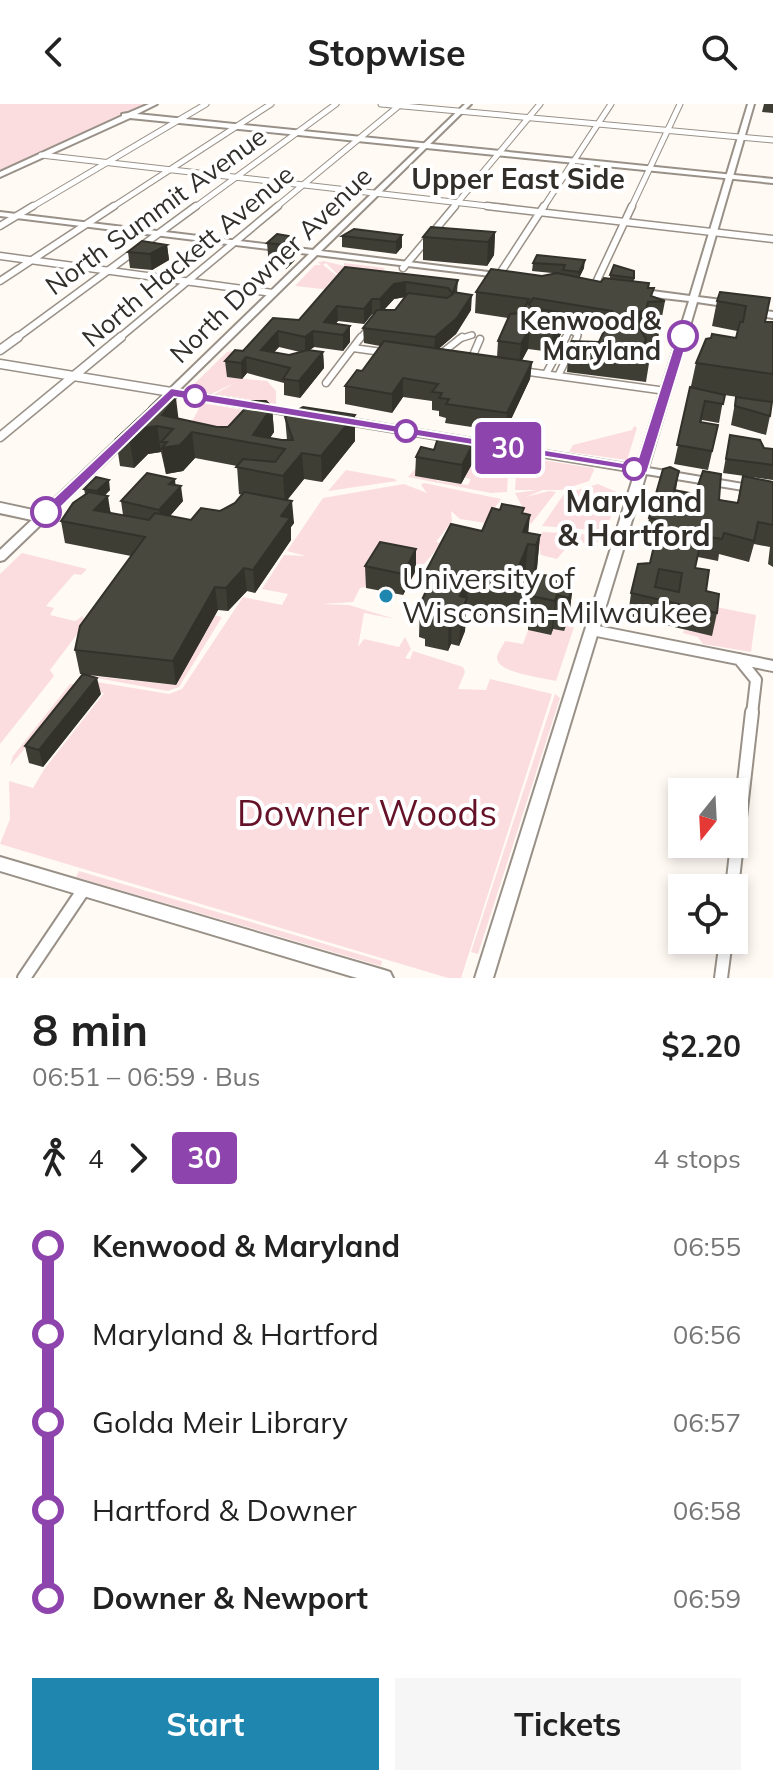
<!DOCTYPE html>
<meta charset="utf-8">
<style>
:root{--surface:#fff;--page:#f6f6f6;--text:#222;--muted:#767676;--accent:#1f86af}
body{margin:0;font-family:Mulish,sans-serif;background:var(--page);color:var(--text);height:100vh;display:flex;flex-direction:column;font-size:30px;white-space:nowrap}
*{box-sizing:border-box;margin:0}
p{font-size:26px;color:var(--muted)}
.icon{flex:none;width:44px;height:44px;fill:none;stroke:currentColor;stroke-width:2;stroke-linecap:round;stroke-linejoin:round}
.map{position:relative;height:874px;overflow:hidden}
.side{display:flex;flex-direction:column;background:var(--surface);flex:1}
.side>*{flex:none}
.badge{padding:0 16px;border-radius:6px;font-size:28px;line-height:52px}
.needle{width:52px;rotate:198deg}
.controls{position:absolute;left:668px;top:674px;display:grid;gap:16px}
.controls a{display:grid;place-items:center;width:80px;height:80px;border-radius:0px;background:var(--surface);box-shadow:0 4px 12px #0003;font-size:40px}
.map>.badge{position:absolute;translate:-50% -50%;box-shadow:0 0 0 4px #fff}
.legs{display:flex;align-items:center;gap:12px;height:88px;padding:0 32px;font-size:26px}
.legs p{margin-inline-start:auto}
.headline{display:flex;align-items:center;justify-content:space-between;height:136px;padding:0 32px}
h1{font-size:44px;font-weight:700;line-height:60px}
.primary-button{display:flex;gap:16px;margin-top:auto;padding:16px 32px}
.primary-button a{flex:1;height:92px;border-radius:0px;background:var(--accent);color:#fff;font-size:32px;font-weight:700;line-height:92px;text-align:center}
.primary-button a+a{background:var(--page);color:var(--text)}
ul{padding:0 32px;list-style:none}
li{display:flex;align-items:center;gap:28px;height:88px;font-size:30px}
li i{display:grid;place-items:center;width:12px;height:100%;margin:0 10px;background:currentColor}
li i::after{content:'';width:20px;height:20px;margin:-10px;border:6px solid;border-radius:50%;background:var(--surface)}
li p{margin-inline-start:auto}
li:first-child i{background:linear-gradient(#0000 50%,currentColor 0)}
li:last-child i{background:linear-gradient(currentColor 50%,#0000 0)}
header{display:flex;justify-content:space-between;align-items:center;height:104px;padding:0 32px;background:var(--surface);font-size:36px;font-weight:700}
.map>svg:first-child{display:block}
.green{fill:#fbdddf}
.lines{fill:none;stroke-linecap:round;stroke-linejoin:round}
.pedestrian-far1-casing{stroke:#999188;stroke-width:8}
.pedestrian-casing{stroke:#999188;stroke-width:9}
.minor-far4-casing{stroke:#999188;stroke-width:7}
.minor-far3-casing{stroke:#999188;stroke-width:9}
.minor-far2-casing{stroke:#999188;stroke-width:11}
.minor-far1-casing{stroke:#999188;stroke-width:14}
.minor-casing{stroke:#999188;stroke-width:16}
.tertiary-casing{stroke:#999188;stroke-width:4}
.secondary-casing{stroke:#999188;stroke-width:4}
.pedestrian-far1{stroke:#fff;stroke-width:5}
.pedestrian{stroke:#fff;stroke-width:6}
.minor-far4{stroke:#fff;stroke-width:5}
.minor-far3{stroke:#fff;stroke-width:6}
.minor-far2{stroke:#fff;stroke-width:8}
.minor-far1{stroke:#fff;stroke-width:10}
.minor{stroke:#fff;stroke-width:12}
.tertiary{fill:#fff;fill-rule:evenodd}
.secondary{fill:#fff;fill-rule:evenodd}
.wall{fill:#3e3e35;fill-rule:evenodd}
.shaded-wall{fill:#32322b}
.building{fill:#48483e;stroke:#32322b;stroke-width:2;fill-rule:evenodd}
.line-1{fill:#8e44ad;stroke:#fff;stroke-width:2}
.stop-1-dot{fill:#fff;stroke:#8e44ad;stroke-width:4}
.poi-dot{fill:#1f86af;stroke:#fff;stroke-width:3}
.labels{text-anchor:middle;stroke-width:8;stroke-linejoin:round;paint-order:stroke}
.far-street-label{font-size:26px;fill:#322f2b;stroke:#fff}
.far-stop-label{font-size:26px;font-weight:bold;fill:#322f2b;stroke:#fff;text-anchor:end}
.far-quarter-label{font-size:28px;font-weight:bold;fill:#322f2b;stroke:#fff}
.stop-label{font-size:30px;font-weight:bold;fill:#322f2b;stroke:#fff}
.poi-label{font-size:30px;fill:#322f2b;stroke:#fff;text-anchor:start}
.near-park-label{font-size:36px;fill:#651127;stroke:#fff}
</style>
<header><svg class="icon" aria-label="back" viewBox="0 0 24 24"><path d="M15 5l-7 7 7 7"/></svg>Stopwise<svg class="icon" aria-label="search" viewBox="0 0 24 24"><circle cx="10" cy="10" r="6"/><path d="M15 15l6 6"/></svg></header>
<div class="map">
<svg width="773" height="874" viewBox="0 0 773 874">
<rect width="100%" height="100%" fill="#fffaf4"/>
<path class="green" d="M 0,0 L 149,0 L 0,68 Z
M 324,157 L 344,162 L 344,159 L 385,164 L 373,180 L 344,177 L 326,159 L 323,161 L 341,175 L 327,180 L 335,181 L 331,186 L 295,182 L 315,161 L 321,161 L 318,158 Z
M 253,243 L 227,273 L 267,277 L 276,287 L 276,300 L 215,290 L 237,278 L 211,290 L 188,286 L 227,248 L 243,245 L 248,248 L 245,244 Z
M 202,299 L 260,309 L 231,328 L 186,328 Z
M 634,322 L 637,324 L 627,356 L 569,348 L 573,341 L 632,326 Z
M 441,339 L 509,351 L 507,388 L 491,389 L 408,373 L 417,363 L 438,377 L 468,381 L 471,375 L 465,374 L 469,364 Z
M 517,352 L 593,364 L 594,366 L 589,377 L 561,386 L 515,386 Z
M 346,366 L 395,375 L 397,377 L 328,387 Z
M 424,379 L 501,395 L 485,419 L 460,415 L 451,407 L 452,417 L 436,438 L 442,439 L 412,474 L 360,484 L 353,498 L 322,500 L 349,501 L 395,515 L 364,509 L 358,543 L 364,535 L 399,543 L 405,533 L 411,545 L 405,554 L 410,555 L 413,547 L 463,563 L 465,568 L 458,585 L 486,586 L 490,575 L 552,590 L 461,874 L 448,874 L 0,740 L 10,715 L 9,677 L 33,684 L 45,664 L 104,589 L 76,583 L 10,662 L 13,652 L 70,580 L 76,580 L 79,575 L 169,590 L 182,585 L 243,493 L 282,501 L 288,490 L 262,485 L 284,451 L 306,452 L 287,447 L 323,394 L 404,380 L 427,389 L 421,381 Z
M 598,380 L 619,389 L 606,427 L 542,422 L 564,390 Z
M 545,385 L 526,393 L 549,387 L 556,388 L 531,420 L 515,389 Z
M 543,428 L 600,431 L 598,438 L 570,440 L 557,455 L 541,451 L 537,432 Z
M 22,449 L 87,465 L 81,471 L 74,470 L 46,502 L 54,504 L 50,511 L 75,517 L 83,512 L 84,521 L 50,566 L 54,572 L 0,640 L 0,470 Z
M 707,501 L 756,511 L 751,548 L 703,540 L 698,533 L 683,529 L 684,526 L 712,531 Z
M 214,511 L 222,513 L 179,583 L 168,587 L 80,571 L 176,581 Z
M 567,520 L 574,523 L 556,577 C 544,574 497,569 497,554 C 497,549 503,542 505,537 L 523,540 L 528,526 L 551,531 L 553,525 L 564,527 Z
M 555,590 L 560,594 L 478,850 L 471,848 Z
M 79,767 L 382,857 L 381,862 L 76,773 Z"/>
<g class="lines">
<g class="pedestrian-far1-casing">
<path id="pedestrian-far1" d="M 555,224 L 570,226 L 565,235
M 570,226 L 578,231 L 576,235
M 360,235 L 369,223
M 459,235 L 472,231"/>
</g>
<g class="pedestrian-casing">
<path id="pedestrian" d="M 353,244 L 382,248
M 438,252 L 462,233
M 471,256 L 480,235
M 522,267 L 666,287
M 546,270 L 566,233
M 558,272 L 577,233
M 326,279 L 361,233"/>
</g>
<g class="minor-far4-casing">
<path id="minor-far4" d="M 381,0 L 773,36
M 41,51 L 505,104
M 30,104 L 206,0
M 111,104 L 271,0
M 194,104 L 336,0
M 275,104 L 401,0
M 453,104 L 540,0
M 543,104 L 611,0
M 631,104 L 680,0"/>
</g>
<g class="minor-far3-casing">
<path id="minor-far3" d="M 487,102 L 773,135
M 0,122 L 33,102
M 0,152 L 273,189
M 403,164 L 455,102
M 499,171 L 544,102
M 0,177 L 114,102
M 593,185 L 632,102
M 15,235 L 196,102
M 118,235 L 278,102"/>
</g>
<g class="minor-far2-casing">
<path id="minor-far2" d="M 0,246 L 18,233
M 0,260 L 171,288
M 0,333 L 121,233"/>
</g>
<g class="minor-far1-casing">
<path id="minor-far1" d="M 0,404 L 42,413
M 592,526 L 773,562
M 739,555 L 756,576 L 752,610"/>
</g>
<g class="minor-casing">
<path id="minor" d="M 732,784 L 752,608
M 24,874 L 84,785
M 721,874 L 726,836"/>
</g>
<g class="tertiary-casing">
<path id="tertiary" d="M 465,0 L 471,0 L 321,147 L 504,170 L 507,170 L 507,174 L 317,151 L 179,286 L 310,309 L 310,313 L 306,314 L 174,291 L 159,306 L 155,307 L 150,304 L 309,150 L 0,112 L 0,108 L 313,146 Z
M 748,0 L 754,0 L 698,193 L 730,197 L 734,200 L 730,203 L 697,198 L 648,364 L 773,385 L 773,391 L 646,370 L 493,874 L 475,874 L 635,368 L 340,319 L 335,316 L 340,313 L 637,362 L 689,197 L 637,191 L 633,188 L 637,185 L 690,192 Z
M 750,205 L 773,208 L 773,214 L 747,210 L 746,208 Z
M 128,328 L 132,329 L 133,331 L 132,333 L 4,456 L 0,457 L 0,446 L 124,329 Z
M 0,753 L 384,866 L 390,868 L 393,874 L 357,874 L 0,767 Z"/>
</g>
<g class="secondary-casing">
<path id="secondary" d="M 149,0 L 157,0 L 137,10 L 773,75 L 773,79 L 130,14 L 0,73 L 0,68 L 122,12 L 122,10 L 128,9 Z"/>
</g>
<use href="#pedestrian-far1" class="pedestrian-far1"/>
<use href="#pedestrian" class="pedestrian"/>
<use href="#minor-far4" class="minor-far4"/>
<use href="#minor-far3" class="minor-far3"/>
<use href="#minor-far2" class="minor-far2"/>
<use href="#minor-far1" class="minor-far1"/>
<use href="#minor" class="minor"/>
<use href="#tertiary" class="tertiary"/>
<use href="#secondary" class="secondary"/>
</g>
<path class="wall" d="M 764,0 L 773,0 L 773,9 L 762,8 Z
M 495,128 L 494,151 L 487,162 L 423,156 L 423,133 Z
M 402,131 L 402,143 L 396,150 L 342,143 L 342,132 Z
M 294,133 L 295,156 L 286,165 L 269,162 L 267,139 Z
M 167,141 L 169,156 L 152,166 L 130,164 L 128,148 Z
M 537,151 L 584,164 L 579,174 L 601,178 L 610,174 L 610,171 L 634,167 L 634,177 L 649,179 L 649,184 L 652,193 L 665,197 L 661,218 L 647,219 L 660,221 L 656,247 L 654,254 L 650,253 L 646,278 L 567,268 L 569,242 L 599,238 L 604,228 L 562,221 L 561,230 L 551,248 L 528,245 L 522,256 L 532,258 L 530,275 L 505,328 L 445,319 L 446,314 L 439,312 L 439,307 L 432,306 L 432,297 L 403,293 L 392,309 L 345,300 L 345,282 L 362,267 L 380,242 L 364,239 L 363,224 L 374,210 L 372,210 L 364,220 L 338,217 L 335,220 L 350,222 L 350,238 L 343,247 L 314,243 L 310,246 L 323,248 L 324,264 L 300,294 L 284,291 L 284,279 L 247,269 L 242,275 L 227,273 L 225,257 L 299,216 L 345,163 L 458,176 L 457,189 L 471,206 L 456,230 L 439,244 L 497,253 L 498,237 L 508,214 L 475,209 L 476,188 L 542,172 L 562,170 L 532,167 L 533,159 ZM 405,193 L 395,206 L 384,206 L 394,195 ZM 279,243 L 300,248 L 289,251 L 274,248 Z
M 770,194 L 765,218 L 773,218 L 773,298 L 724,291 L 719,319 L 702,316 L 701,319 L 718,321 L 708,366 L 674,360 L 696,259 L 736,234 L 737,227 L 712,222 L 717,197 Z
M 736,293 L 770,312 L 766,331 L 731,321 Z
M 272,303 L 274,328 L 270,334 L 287,336 L 285,313 L 355,337 L 322,378 L 304,375 L 287,396 L 294,419 L 291,423 L 291,436 L 255,489 L 247,487 L 228,507 L 218,506 L 176,581 L 80,570 L 75,546 L 131,452 L 65,439 L 61,417 L 85,390 L 84,385 L 110,386 L 105,391 L 111,409 L 123,411 L 121,397 L 176,381 L 183,397 L 170,412 L 191,416 L 220,407 L 235,399 L 242,391 L 239,390 L 237,362 L 195,354 L 183,367 L 166,370 L 161,348 L 148,350 L 134,364 L 120,362 L 116,335 L 179,315 L 217,323 L 228,323 Z
M 730,331 L 764,344 L 773,345 L 773,376 L 723,369 Z
M 416,353 L 472,360 L 461,380 L 415,372 Z
M 679,367 L 676,386 L 737,399 L 743,372 L 773,378 L 773,463 L 768,460 L 770,443 L 754,440 L 749,458 L 719,450 L 718,457 L 698,453 L 695,464 L 717,509 L 712,532 L 628,512 L 631,489 L 650,459 L 655,437 L 645,435 L 649,414 Z
M 524,410 L 528,429 L 540,431 L 537,464 L 534,470 L 573,480 L 569,513 L 564,527 L 553,525 L 551,531 L 528,526 L 528,520 L 466,509 L 465,527 L 459,542 L 451,540 L 448,547 L 425,542 L 425,535 L 419,533 L 420,500 L 426,487 L 426,467 L 482,427 Z
M 416,445 L 416,466 L 403,491 L 366,484 L 365,462 Z
M 101,590 L 43,663 L 29,659 L 25,642 Z"/>
<path class="shaded-wall" d="M 495,128 L 494,151 L 487,162 L 488,138 Z
M 402,131 L 402,143 L 396,150 L 396,138 Z
M 294,133 L 295,156 L 286,165 L 285,141 Z
M 167,141 L 169,156 L 152,166 L 150,150 Z
M 585,156 L 584,164 L 578,176 L 579,168 Z
M 406,178 L 406,193 L 394,195 L 380,210 L 380,195 L 394,180 Z
M 472,191 L 471,206 L 456,230 L 434,249 L 435,233 Z
M 372,195 L 372,210 L 364,220 L 364,205 Z
M 648,198 L 645,220 L 642,228 L 643,226 L 609,215 Z
M 337,202 L 338,217 L 328,229 L 324,218 Z
M 563,209 L 561,230 L 551,248 L 553,226 Z
M 660,221 L 656,247 L 654,254 L 658,228 Z
M 350,222 L 350,238 L 343,247 L 343,231 Z
M 530,223 L 528,245 L 519,262 L 521,240 Z
M 278,227 L 279,243 L 265,258 L 261,246 Z
M 313,227 L 314,243 L 305,249 L 305,233 Z
M 323,248 L 324,264 L 300,294 L 299,277 Z
M 246,253 L 247,269 L 242,275 L 241,259 Z
M 532,258 L 530,275 L 505,328 L 507,309 Z
M 403,274 L 403,293 L 392,309 L 392,290 Z
M 176,294 L 179,319 L 162,311 Z
M 272,303 L 274,328 L 265,341 L 253,331 Z
M 355,311 L 355,337 L 322,378 L 321,352 Z
M 157,322 L 161,348 L 148,350 L 134,364 L 130,338 L 144,324 Z
M 192,328 L 195,354 L 183,367 L 166,370 L 162,344 Z
M 473,340 L 472,360 L 461,380 L 462,361 Z
M 302,349 L 304,375 L 285,399 L 283,372 Z
M 175,375 L 176,387 L 181,382 L 183,397 L 162,421 L 159,406 L 169,380 Z
M 109,376 L 110,386 L 99,397 L 97,387 Z
M 108,392 L 111,413 L 94,406 Z
M 292,397 L 294,419 L 291,423 L 291,436 L 255,489 L 253,466 L 281,412 Z
M 530,411 L 527,442 L 528,440 L 525,472 L 516,469 L 523,428 Z
M 540,431 L 537,464 L 533,474 L 536,441 Z
M 416,445 L 416,466 L 403,491 L 403,470 Z
M 244,464 L 247,487 L 228,507 L 226,484 Z
M 468,476 L 465,527 L 459,542 L 461,508 L 460,492 Z
M 573,480 L 569,513 L 564,527 L 569,494 Z
M 215,483 L 218,506 L 176,581 L 173,557 Z
M 557,491 L 553,525 L 551,531 L 555,497 Z
M 452,506 L 451,540 L 448,547 L 449,513 Z
M 97,574 L 101,590 L 43,663 L 39,646 Z"/>
<path class="building" d="M 431,123 L 495,128 L 488,138 L 423,133 Z
M 354,125 L 402,131 L 396,138 L 342,132 Z
M 277,130 L 294,133 L 285,141 L 267,139 Z
M 142,137 L 167,141 L 150,150 L 128,148 Z
M 537,151 L 585,156 L 579,168 L 563,166 L 565,161 L 533,159 Z
M 614,161 L 634,167 L 634,174 L 610,171 Z
M 345,163 L 458,176 L 453,188 L 472,191 L 457,214 L 435,233 L 363,224 L 377,206 L 395,206 L 408,189 L 447,194 L 453,190 L 448,184 L 406,178 L 394,180 L 380,195 L 372,195 L 364,205 L 337,202 L 324,218 L 350,222 L 343,231 L 313,227 L 305,233 L 278,227 L 261,246 L 289,251 L 308,246 L 323,248 L 299,277 L 283,275 L 290,264 L 246,253 L 241,259 L 225,257 L 235,246 L 243,247 L 273,214 L 299,216 Z
M 491,165 L 542,172 L 557,169 L 601,178 L 604,174 L 649,179 L 648,184 L 654,184 L 651,192 L 665,197 L 648,198 L 646,206 L 609,215 L 612,207 L 533,194 L 529,200 L 532,204 L 563,209 L 553,226 L 530,223 L 521,240 L 498,237 L 510,210 L 522,209 L 529,195 L 476,188 Z
M 720,188 L 770,194 L 765,218 L 773,218 L 773,270 L 696,259 L 706,235 L 711,234 L 712,230 L 736,234 L 740,218 L 743,218 L 746,202 L 717,197 Z
M 610,214 L 660,221 L 658,228 L 640,225 L 646,235 L 642,246 L 651,248 L 650,252 L 569,242 L 572,237 L 599,238 Z
M 384,237 L 532,258 L 507,309 L 446,300 L 449,295 L 439,294 L 442,289 L 432,288 L 438,280 L 403,274 L 392,290 L 345,282 L 357,266 L 362,267 Z
M 690,283 L 725,291 L 723,300 L 705,297 L 700,318 L 718,321 L 712,347 L 677,341 Z
M 162,292 L 176,294 L 162,311 L 217,323 L 228,323 L 252,297 L 266,297 L 272,303 L 253,331 L 282,336 L 293,336 L 285,313 L 303,303 L 355,311 L 321,352 L 302,349 L 283,372 L 236,363 L 243,355 L 275,358 L 285,345 L 192,328 L 180,341 L 162,344 L 167,338 L 161,338 L 173,325 L 157,322 L 144,324 L 130,338 L 116,335 Z
M 736,293 L 772,298 L 770,312 L 735,302 Z
M 730,331 L 760,336 L 764,344 L 773,345 L 773,361 L 726,355 Z
M 438,334 L 473,340 L 462,361 L 416,353 L 421,343 L 434,346 Z
M 670,363 L 679,367 L 674,386 L 695,390 L 703,367 L 721,370 L 719,396 L 738,399 L 743,372 L 773,378 L 773,421 L 758,418 L 754,437 L 724,429 L 722,435 L 702,432 L 695,464 L 709,466 L 706,487 L 719,490 L 717,509 L 631,489 L 638,460 L 650,459 L 660,416 L 649,414 L 663,365 ZM 659,465 L 682,469 L 679,488 L 655,483 Z
M 147,369 L 175,375 L 169,380 L 181,382 L 159,406 L 121,397 Z
M 96,373 L 109,376 L 97,387 L 84,385 Z
M 89,388 L 108,392 L 94,406 L 149,416 L 155,409 L 191,416 L 201,404 L 220,407 L 235,399 L 244,388 L 292,397 L 281,412 L 290,414 L 253,466 L 244,464 L 226,484 L 215,483 L 173,557 L 75,546 L 80,522 L 145,433 L 61,417 L 73,399 Z
M 502,400 L 524,404 L 522,409 L 530,411 L 523,428 L 540,431 L 536,441 L 528,440 L 516,469 L 565,473 L 564,478 L 573,480 L 569,494 L 557,491 L 555,497 L 531,492 L 533,486 L 468,476 L 460,492 L 467,494 L 461,508 L 452,506 L 449,513 L 426,509 L 429,502 L 420,500 L 427,485 L 436,487 L 444,471 L 426,467 L 451,420 L 482,427 L 492,404 L 500,406 Z
M 380,438 L 416,445 L 403,470 L 365,462 Z
M 83,570 L 97,574 L 39,646 L 25,642 Z"/>
<path class="line-1" d="M 683,228 L 689,232 L 647,369 L 174,293 L 52,412 L 39,408 L 171,284 L 636,361 L 677,232 Z"/>
<g class="stop-1-dot">
<circle cx="683" cy="232" r="14"/>
<circle cx="195" cy="292" r="10"/>
<circle cx="406" cy="327" r="10"/>
<circle cx="634" cy="365" r="10"/>
<circle cx="46" cy="408" r="14"/>
</g>
<circle class="poi-dot" cx="386" cy="492" r="8"/>
<g class="labels">
<g class="far-street-label">
<text transform="translate(156 107) rotate(-36)" y="9">North Summit Avenue</text>
<text transform="translate(188 152) rotate(-40)" y="9">North Hackett Avenue</text>
<text transform="translate(271 161) rotate(-44)" y="9">North Downer Avenue</text>
</g>
<g class="far-stop-label">
<text x="661" y="226">Kenwood &amp;<tspan x="661" dy="30">Maryland</tspan></text>
</g>
<g class="far-quarter-label">
<text x="518" y="85">Upper East Side</text>
</g>
<g class="stop-label">
<text x="634" y="408">Maryland<tspan x="634" dy="34">&amp; Hartford</tspan></text>
</g>
<g class="poi-label">
<text x="402" y="485">University of<tspan x="402" dy="34">Wisconsin-Milwaukee</tspan></text>
</g>
<g class="near-park-label">
<text x="367" y="722">Downer Woods</text>
</g>
</g>
</svg>
<div class="controls">
<a><svg class="needle" viewBox="-14 -14 28 28"><path d="M0-13l5 13h-10z" fill="#e53935"/><path d="M0 13l5-13h-10z" fill="#767676"/></svg></a>
<a><svg class="icon" aria-label="locate" viewBox="0 0 24 24"><circle cx="12" cy="12" r="6"/><path d="M12 2v4M12 18v4M2 12h4M18 12h4"/></svg></a>
</div>
<b class="badge" style="left:508px;top:344px;background:#8e44ad;color:#fff">30</b>
</div>
<section class="side">
<div class="headline"><div><h1>8 min</h1><p>06:51 – 06:59 · Bus</p></div><b>$2.20</b></div>
<div class="legs"><svg class="icon" aria-label="walk" viewBox="0 0 24 24"><circle cx="13" cy="4" r="2"/><path d="M13 8l-2 6 4 7M11 14l-3 7M7 12l3-4h3l4 4"/></svg>4<svg class="icon" aria-label="forward" viewBox="0 0 24 24"><path d="M9 5l7 7-7 7"/></svg><b class="badge" style="background:#8e44ad;color:#fff">30</b><p>4 stops</p></div>
<ul>
<li><i style="color:#8e44ad"></i><b>Kenwood &amp; Maryland</b><p>06:55</p></li>
<li><i style="color:#8e44ad"></i><span>Maryland &amp; Hartford</span><p>06:56</p></li>
<li><i style="color:#8e44ad"></i><span>Golda Meir Library</span><p>06:57</p></li>
<li><i style="color:#8e44ad"></i><span>Hartford &amp; Downer</span><p>06:58</p></li>
<li><i style="color:#8e44ad"></i><b>Downer &amp; Newport</b><p>06:59</p></li>
</ul>
<div class="primary-button"><a>Start</a><a>Tickets</a></div>
</section>
